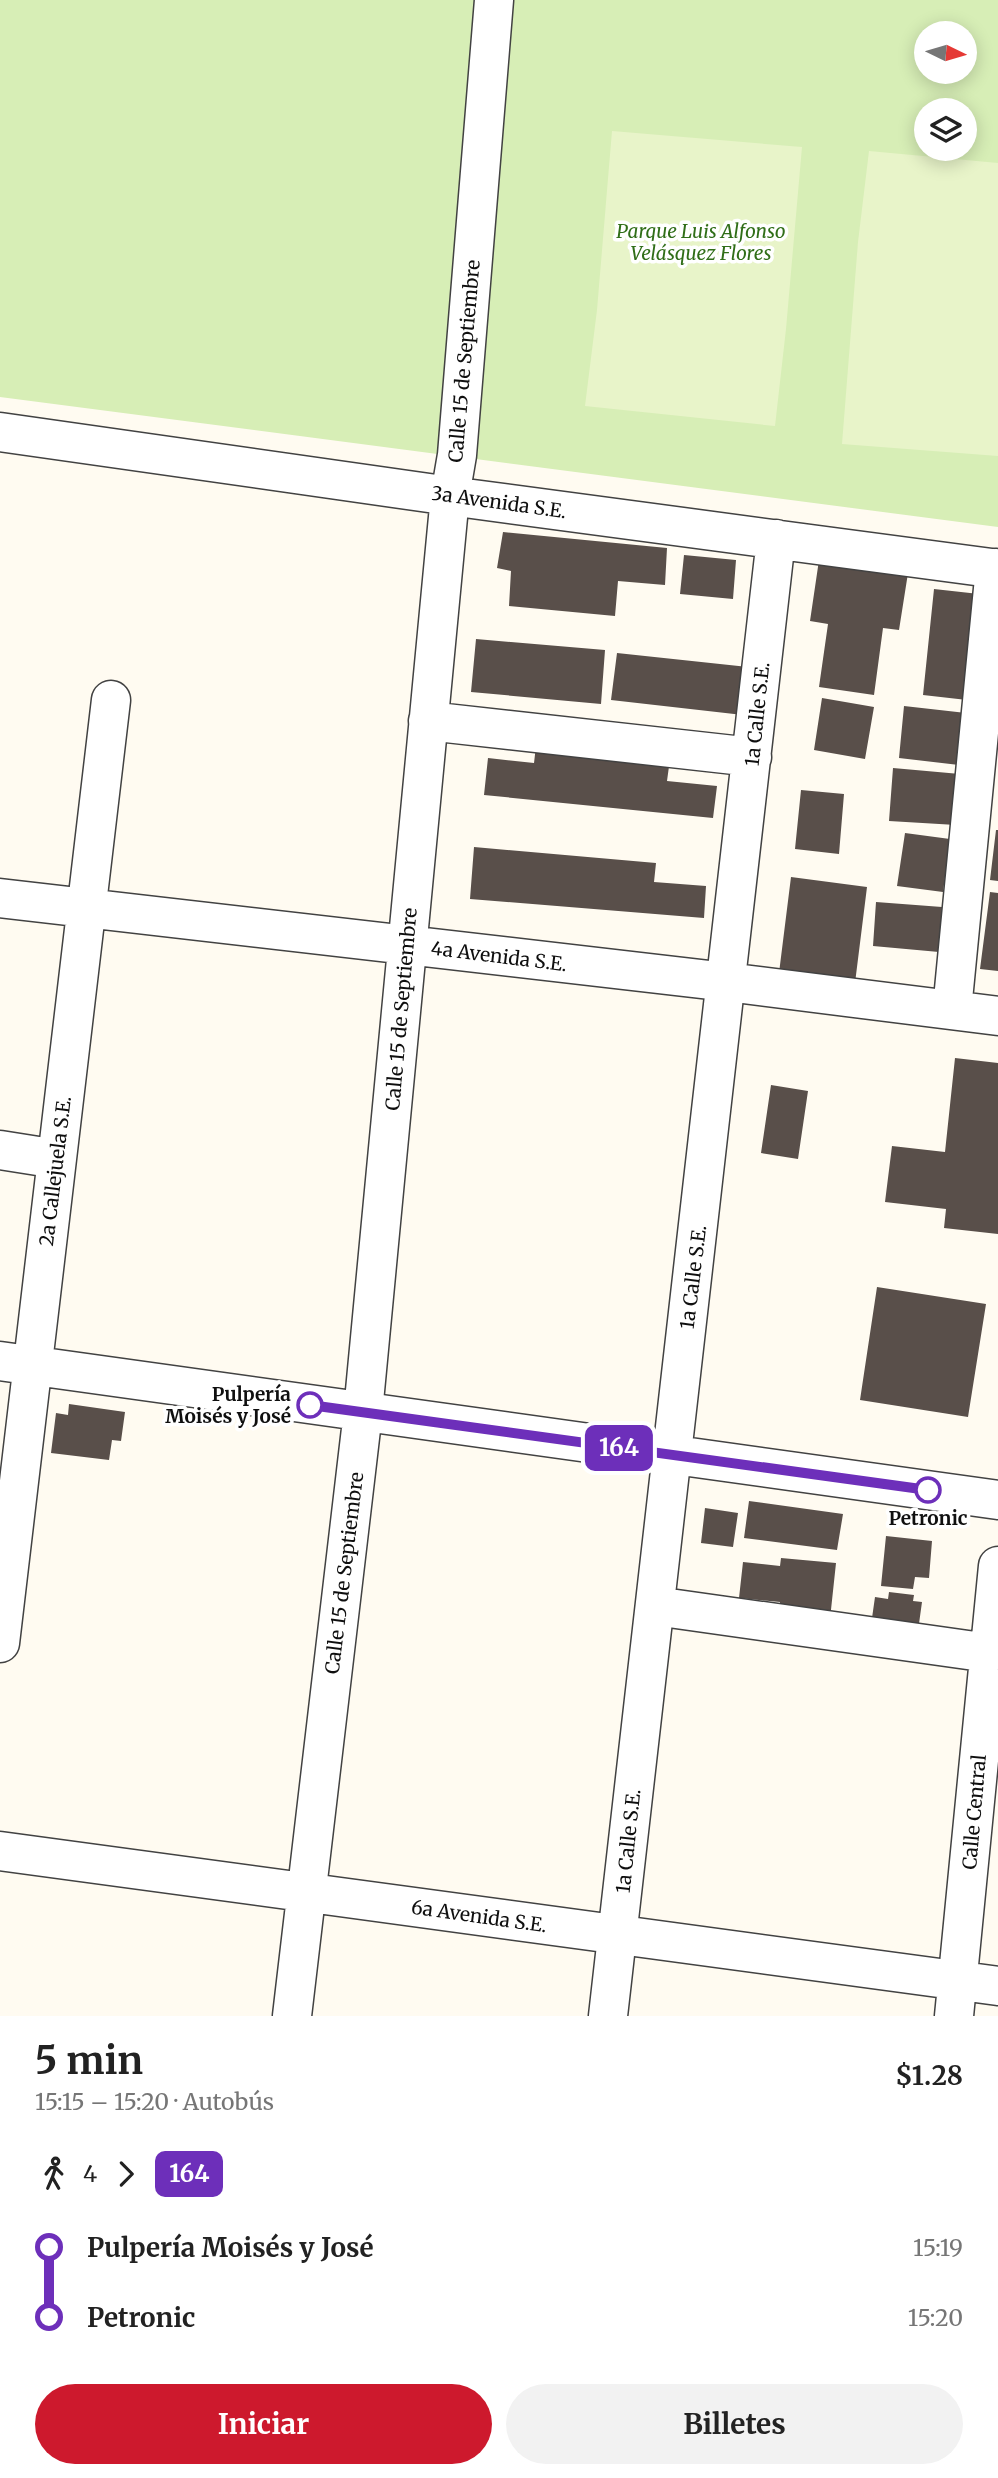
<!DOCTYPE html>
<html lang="es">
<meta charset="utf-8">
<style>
:root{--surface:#fff;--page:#f2f2f2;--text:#222;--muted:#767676;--accent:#cd192d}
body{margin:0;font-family:Merriweather,serif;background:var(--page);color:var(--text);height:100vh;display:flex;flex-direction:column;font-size:26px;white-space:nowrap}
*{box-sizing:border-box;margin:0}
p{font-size:23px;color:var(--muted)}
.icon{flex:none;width:38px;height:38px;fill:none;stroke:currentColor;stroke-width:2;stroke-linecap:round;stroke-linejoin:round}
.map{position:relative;height:2016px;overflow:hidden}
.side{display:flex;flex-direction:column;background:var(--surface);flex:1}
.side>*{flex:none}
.badge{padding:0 14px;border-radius:10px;font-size:24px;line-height:46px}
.needle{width:46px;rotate:95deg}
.tools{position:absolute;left:914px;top:21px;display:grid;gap:14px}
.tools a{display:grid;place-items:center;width:63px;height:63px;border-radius:50%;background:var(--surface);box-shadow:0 4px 18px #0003;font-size:35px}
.map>.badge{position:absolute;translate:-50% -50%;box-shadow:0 0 0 4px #fff}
.legs{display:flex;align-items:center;gap:10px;height:77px;padding:0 35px;font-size:23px}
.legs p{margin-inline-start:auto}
.head{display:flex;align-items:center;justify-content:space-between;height:119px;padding:0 35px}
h1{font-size:38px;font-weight:700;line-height:52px}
.primary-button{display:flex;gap:14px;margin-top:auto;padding:14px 35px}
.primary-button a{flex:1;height:80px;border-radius:42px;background:var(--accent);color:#fff;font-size:28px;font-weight:700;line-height:80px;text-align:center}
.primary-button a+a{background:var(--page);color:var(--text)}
ul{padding:0 35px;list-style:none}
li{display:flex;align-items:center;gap:24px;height:70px;font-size:26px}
li i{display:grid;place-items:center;width:10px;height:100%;margin:0 9px;background:currentColor}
li i::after{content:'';width:18px;height:18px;margin:-9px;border:5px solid;border-radius:50%;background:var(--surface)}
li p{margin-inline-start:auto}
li:first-child i{background:linear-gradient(#0000 50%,currentColor 0)}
li:last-child i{background:linear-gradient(currentColor 50%,#0000 0)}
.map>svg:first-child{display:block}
.green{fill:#d7eeb6;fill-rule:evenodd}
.pitch{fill:#e8f4c9}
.building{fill:#594f4a}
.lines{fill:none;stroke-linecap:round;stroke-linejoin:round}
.minor-casing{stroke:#424242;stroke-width:41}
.minor{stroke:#fff;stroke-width:38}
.line-1-casing{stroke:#fff;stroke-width:16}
.line-1{stroke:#6d2fba;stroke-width:10}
.stop-1-dot{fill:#fff;stroke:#6d2fba;stroke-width:3.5}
.labels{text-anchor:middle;stroke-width:7;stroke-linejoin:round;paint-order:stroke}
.park-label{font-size:19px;font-style:italic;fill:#306e18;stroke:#fff}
.street-label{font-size:19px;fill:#0f0f0f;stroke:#fff}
.stop-label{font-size:19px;font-weight:bold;fill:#0f0f0f;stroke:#fff;text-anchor:end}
</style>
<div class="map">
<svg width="998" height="2016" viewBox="0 0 998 2016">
<rect width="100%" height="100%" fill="#fffbf1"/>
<path class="green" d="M 0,0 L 998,0 L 998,527 L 0,397 ZM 926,33 L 964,33 L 964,72 L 926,72 ZM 926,110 L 964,110 L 964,149 L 926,149 Z"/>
<path class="pitch" d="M 612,131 L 802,147 L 786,329 L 775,426 L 585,406 L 597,310 Z
M 869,151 L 998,163 L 998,456 L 842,444 L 858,242 Z"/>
<path class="building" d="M 503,532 L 667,548 L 665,585 L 618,581 L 615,616 L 509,606 L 511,571 L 497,568 Z
M 684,555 L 736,560 L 733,599 L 680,594 Z
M 819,560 L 908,573 L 899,630 L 883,628 L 874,695 L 819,687 L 828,624 L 810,621 Z
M 934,589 L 979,594 L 967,700 L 923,695 Z
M 476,639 L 605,650 L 601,704 L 471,692 Z
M 617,653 L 748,667 L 743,715 L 611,700 Z
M 822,698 L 874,707 L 865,759 L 814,750 Z
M 904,706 L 966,713 L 959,765 L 899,758 Z
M 536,746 L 670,759 L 667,781 L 717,786 L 713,818 L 484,795 L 488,758 L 534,763 Z
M 893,768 L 960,774 L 956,825 L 889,821 Z
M 801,790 L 844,794 L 839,854 L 795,849 Z
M 996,830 L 998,830 L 998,881 L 990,880 Z
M 905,833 L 950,839 L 943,892 L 897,886 Z
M 474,847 L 656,863 L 654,882 L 706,886 L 704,918 L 470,899 Z
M 791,877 L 867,887 L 855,983 L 779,973 Z
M 990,892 L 998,893 L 998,971 L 980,969 Z
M 876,902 L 942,907 L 939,952 L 873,946 Z
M 955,1058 L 998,1063 L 998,1234 L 944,1228 L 946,1209 L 885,1202 L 892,1146 L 945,1152 Z
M 771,1085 L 808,1091 L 798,1159 L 761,1153 Z
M 877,1287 L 986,1304 L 968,1417 L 860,1400 Z
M 69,1404 L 125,1412 L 121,1441 L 112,1440 L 109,1460 L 51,1453 L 56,1413 L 68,1415 Z
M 749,1501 L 843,1514 L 837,1550 L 744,1538 Z
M 705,1508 L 738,1513 L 733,1547 L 701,1543 Z
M 886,1536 L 932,1541 L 929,1578 L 915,1577 L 913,1589 L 881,1586 Z
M 781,1558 L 836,1563 L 830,1619 L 779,1614 L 780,1602 L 739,1598 L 743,1562 L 780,1566 Z
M 889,1592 L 914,1595 L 913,1601 L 922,1602 L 917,1638 L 870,1632 L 875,1597 L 888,1599 Z"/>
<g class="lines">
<g class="minor-casing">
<path id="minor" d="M 0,432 L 450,496 L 998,569
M 428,721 L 752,757
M 0,898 L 727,982 L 998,1016
M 952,1010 L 995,568
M 0,1150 L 57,1159
M 0,1361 L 998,1500
M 655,1606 L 989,1653
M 0,1643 L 111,700
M 0,1851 L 998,1986
M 292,2016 L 363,1412 L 450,496 L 457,455 L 494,0
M 608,2016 L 776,539
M 954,2016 L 998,1566"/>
</g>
<use href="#minor" class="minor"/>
</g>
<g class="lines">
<g class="line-1-casing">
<path id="line-1" d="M 310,1405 L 928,1490"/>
</g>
<use href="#line-1" class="line-1"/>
</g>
<g class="stop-1-dot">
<circle cx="310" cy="1405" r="12"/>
<circle cx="928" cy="1490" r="12"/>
</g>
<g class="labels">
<g class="park-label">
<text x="701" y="238">Parque Luis Alfonso<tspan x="701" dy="22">Velásquez Flores</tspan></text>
</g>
<g class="street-label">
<text transform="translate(464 361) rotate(-85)" y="7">Calle 15 de Septiembre</text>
<text transform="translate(499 502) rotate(8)" y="7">3a Avenida S.E.</text>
<text transform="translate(757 714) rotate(-84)" y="7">1a Calle S.E.</text>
<text transform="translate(499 956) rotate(7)" y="7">4a Avenida S.E.</text>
<text transform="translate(401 1009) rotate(-85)" y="7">Calle 15 de Septiembre</text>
<text transform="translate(55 1171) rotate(-83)" y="7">2a Callejuela S.E.</text>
<text transform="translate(693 1277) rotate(-83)" y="7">1a Calle S.E.</text>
<text transform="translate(344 1573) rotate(-83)" y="7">Calle 15 de Septiembre</text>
<text transform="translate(974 1812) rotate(-85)" y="7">Calle Central</text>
<text transform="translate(628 1841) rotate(-84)" y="7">1a Calle S.E.</text>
<text transform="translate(479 1916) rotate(8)" y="7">6a Avenida S.E.</text>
</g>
<g class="stop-label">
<text x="291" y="1401">Pulpería<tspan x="291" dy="22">Moisés y José</tspan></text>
<text x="928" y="1525" text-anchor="middle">Petronic</text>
</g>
</g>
</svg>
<div class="tools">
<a><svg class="needle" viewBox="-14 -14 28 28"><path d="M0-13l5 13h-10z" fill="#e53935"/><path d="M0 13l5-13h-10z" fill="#767676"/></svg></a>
<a><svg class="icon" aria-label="layers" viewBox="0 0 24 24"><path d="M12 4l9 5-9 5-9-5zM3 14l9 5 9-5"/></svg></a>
</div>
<b class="badge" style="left:619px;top:1448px;background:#6d2fba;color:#fff">164</b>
</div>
<section class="side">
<div class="head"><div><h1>5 min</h1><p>15:15 – 15:20 · Autobús</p></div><b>$1.28</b></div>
<div class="legs"><svg class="icon" aria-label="walk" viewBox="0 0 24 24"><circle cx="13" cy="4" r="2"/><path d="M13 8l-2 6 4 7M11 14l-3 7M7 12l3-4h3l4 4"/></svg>4<svg class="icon" aria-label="forward" viewBox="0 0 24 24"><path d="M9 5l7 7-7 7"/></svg><b class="badge" style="background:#6d2fba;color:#fff">164</b></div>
<ul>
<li><i style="color:#6d2fba"></i><b>Pulpería Moisés y José</b><p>15:19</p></li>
<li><i style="color:#6d2fba"></i><b>Petronic</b><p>15:20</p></li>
</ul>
<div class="primary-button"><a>Iniciar</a><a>Billetes</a></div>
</section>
